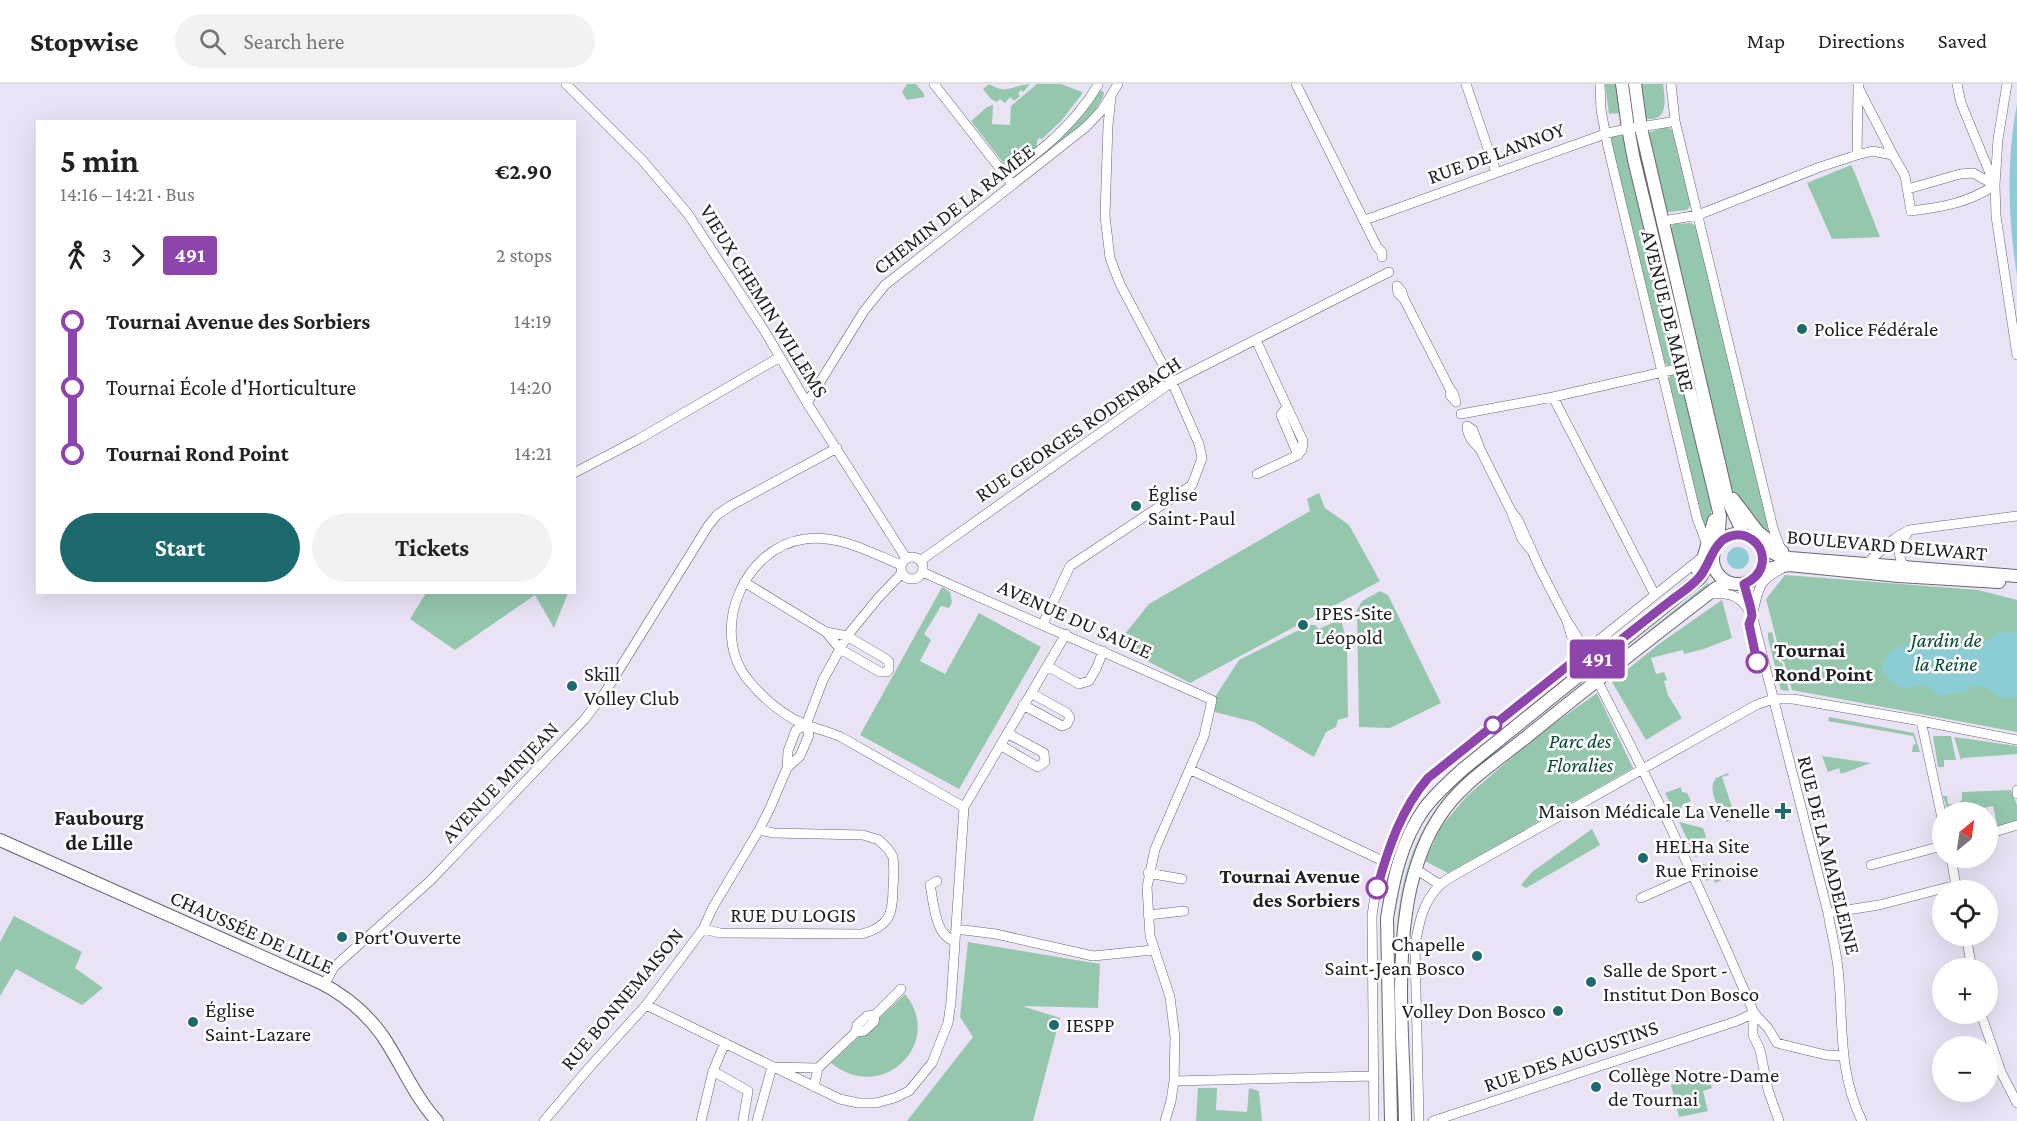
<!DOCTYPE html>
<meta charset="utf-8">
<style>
:root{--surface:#fff;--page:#f2f2f2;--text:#222;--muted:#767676;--line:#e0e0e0;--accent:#1d6a6e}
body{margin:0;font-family:"Crimson Pro",serif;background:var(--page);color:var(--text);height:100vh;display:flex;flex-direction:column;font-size:22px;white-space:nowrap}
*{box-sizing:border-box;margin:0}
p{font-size:20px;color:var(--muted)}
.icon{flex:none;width:33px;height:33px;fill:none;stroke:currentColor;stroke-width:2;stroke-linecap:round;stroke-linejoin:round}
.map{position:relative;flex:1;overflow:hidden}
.details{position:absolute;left:36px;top:36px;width:540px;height:474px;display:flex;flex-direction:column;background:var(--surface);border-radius:0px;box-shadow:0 6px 24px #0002}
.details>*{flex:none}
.badge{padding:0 12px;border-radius:4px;font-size:21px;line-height:39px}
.needle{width:39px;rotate:29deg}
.controls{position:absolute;left:1932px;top:718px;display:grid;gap:12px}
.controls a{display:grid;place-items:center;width:66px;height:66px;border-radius:50%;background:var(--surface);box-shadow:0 6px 24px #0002;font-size:30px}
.map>.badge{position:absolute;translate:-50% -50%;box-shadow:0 0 0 3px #fff}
.legs{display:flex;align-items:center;gap:9px;height:66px;padding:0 24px;font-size:20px}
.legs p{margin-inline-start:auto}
.summary{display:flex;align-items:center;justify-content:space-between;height:102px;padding:0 24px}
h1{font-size:33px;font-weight:700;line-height:45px}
.primary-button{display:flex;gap:12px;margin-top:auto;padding:12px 24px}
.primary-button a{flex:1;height:69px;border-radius:36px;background:var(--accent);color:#fff;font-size:24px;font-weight:700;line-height:69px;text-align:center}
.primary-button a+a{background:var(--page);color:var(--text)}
ul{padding:0 24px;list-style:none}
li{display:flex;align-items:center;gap:21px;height:66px;font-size:22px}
li i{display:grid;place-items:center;width:9px;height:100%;margin:0 8px;background:currentColor}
li i::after{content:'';width:15px;height:15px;margin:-8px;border:4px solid;border-radius:50%;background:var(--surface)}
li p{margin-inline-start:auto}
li:first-child i{background:linear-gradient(#0000 50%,currentColor 0)}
li:last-child i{background:linear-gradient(currentColor 50%,#0000 0)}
header{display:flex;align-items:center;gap:36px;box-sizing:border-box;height:84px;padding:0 30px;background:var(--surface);border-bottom:2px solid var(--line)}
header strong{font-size:28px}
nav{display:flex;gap:33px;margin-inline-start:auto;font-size:21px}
.search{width:420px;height:54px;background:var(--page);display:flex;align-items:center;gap:15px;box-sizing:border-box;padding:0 21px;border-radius:33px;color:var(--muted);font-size:22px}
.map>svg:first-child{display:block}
.green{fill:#95c7ad}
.water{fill:#8cccd4}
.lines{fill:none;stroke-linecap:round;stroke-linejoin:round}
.minor-casing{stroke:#6b6575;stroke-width:10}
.major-casing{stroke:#6b6575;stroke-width:14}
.minor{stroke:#fff;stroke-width:9}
.major{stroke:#fff;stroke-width:12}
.line-1-casing{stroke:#fff;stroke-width:14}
.line-1{stroke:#8e44ad;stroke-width:9}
.poi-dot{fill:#1d6a6e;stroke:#fff;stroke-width:2}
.stop-1-dot{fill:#fff;stroke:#8e44ad;stroke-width:3}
.labels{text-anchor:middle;stroke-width:5;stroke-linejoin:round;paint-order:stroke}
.street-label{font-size:21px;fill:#201d24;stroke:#fff}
.poi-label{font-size:21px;fill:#201d24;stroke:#fff;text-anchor:start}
.park-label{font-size:21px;font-style:italic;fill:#054a32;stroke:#fff}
.stop-label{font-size:21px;font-weight:bold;fill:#201d24;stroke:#fff;text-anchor:start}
.neighbourhood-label{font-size:22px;font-weight:bold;fill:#201d24;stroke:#fff}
</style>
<header>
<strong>Stopwise</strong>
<div class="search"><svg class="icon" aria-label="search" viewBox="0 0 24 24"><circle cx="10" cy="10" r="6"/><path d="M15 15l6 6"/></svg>Search here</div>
<nav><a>Map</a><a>Directions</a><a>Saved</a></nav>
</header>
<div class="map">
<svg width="2017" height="1037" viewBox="0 0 2017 1037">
<rect width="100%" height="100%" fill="#eae3f6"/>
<path class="green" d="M 907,0 L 916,0 L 924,10 L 924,13 L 907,16 L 902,8 Z
M 989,0 C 1009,12 1012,0 1033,0 L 1030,0 L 1023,8 L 1021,6 L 1018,9 L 1020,12 L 1014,17 L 1010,13 L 1005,19 L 1000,15 L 997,18 L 991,15 L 983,5 Z
M 1037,0 L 1061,0 L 1082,8 L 1082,10 L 1061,37 L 1042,55 L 1038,54 L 1036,65 L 1008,85 L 971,37 L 987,23 L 993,21 L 992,40 L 1010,41 L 1011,22 Z
M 1605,0 L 1618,0 L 1621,29 L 1609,30 Z
M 1638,0 L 1663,0 C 1665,15 1669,40 1644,34 Z
M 1099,7 L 1103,7 L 1104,9 C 1099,35 1036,76 1014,93 L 1062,54 L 1082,31 Z
M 1667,43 L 1672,46 L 1690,118 L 1690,122 L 1687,126 L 1668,128 L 1664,125 L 1647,52 L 1650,48 Z
M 1620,50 L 1624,53 L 1677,268 L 1674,278 L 1668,282 L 1665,279 L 1609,59 L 1610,53 Z
M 1851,81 L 1854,87 L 1880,153 L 1832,155 L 1807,99 Z
M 1691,139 L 1697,143 L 1771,451 L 1767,451 L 1731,406 L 1669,146 L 1674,140 Z
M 1671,290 L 1680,290 L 1711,415 L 1711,437 L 1706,451 L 1668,296 Z
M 1319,409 L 1325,424 L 1349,441 L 1380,497 L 1190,599 L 1116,561 L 1149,520 L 1310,427 L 1307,415 Z
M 1785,491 L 1978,506 L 2017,516 L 2017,648 L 1792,606 L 1784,578 L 1782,577 L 1766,515 Z
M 1708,499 L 1710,503 L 1456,706 L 1409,792 L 1401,1037 L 1397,1037 C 1397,999 1397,961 1396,922 C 1395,843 1394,770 1451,706 Z
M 942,503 L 950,508 L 952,518 L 949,524 L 941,522 L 924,550 L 931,556 L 920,577 L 945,590 L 979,529 L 1041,563 L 959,705 L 860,651 Z
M 1380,507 L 1388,511 L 1441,619 L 1390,644 L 1359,643 L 1357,526 L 1362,517 Z
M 426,509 L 426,508 L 568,509 L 554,544 L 535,511 L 455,566 L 410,535 Z
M 1722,516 L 1732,554 L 1704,565 L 1684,570 L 1683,566 L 1651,574 L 1656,590 L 1664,588 L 1667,596 L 1664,597 L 1668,611 L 1682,634 L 1646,656 L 1612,598 L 1659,560 Z
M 1341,535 L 1347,560 L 1348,633 L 1338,636 L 1336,643 L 1326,648 L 1314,673 L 1254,638 L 1215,628 L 1215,613 L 1239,576 L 1309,541 L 1315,541 L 1319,545 Z
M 1772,548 L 1779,578 L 1782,579 L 1789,607 L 1781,606 L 1768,554 L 1768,549 Z
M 1597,609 L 1633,684 L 1448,789 L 1425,777 L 1440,744 L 1467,712 L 1538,651 Z
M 1829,633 L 1914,649 L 1920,668 L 1912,668 L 1913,661 L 1916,660 L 1913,652 L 1828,637 Z
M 1933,652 L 1951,652 L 1956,676 L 1944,676 L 1944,683 L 1938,683 Z
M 1954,653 L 2017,662 L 2017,670 L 1963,674 L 1961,676 Z
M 1822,672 L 1871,679 L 1841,690 L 1839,684 L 1828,688 Z
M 1728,689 L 1729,691 L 1722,693 L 1736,735 L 1726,738 C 1720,725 1706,707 1716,694 Z
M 1681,703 L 1682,708 L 1687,709 L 1691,717 L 1682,721 L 1678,735 L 1665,709 Z
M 2011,706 L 2017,721 L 2017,738 L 1998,744 L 1993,722 L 1974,726 L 1972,720 L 1948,728 L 1943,712 L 1947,712 L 1948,720 L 1959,720 L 1962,715 L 1962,708 Z
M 1679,738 L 1703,744 L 1706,752 L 1696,774 Z
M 1592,745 L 1600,761 L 1526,804 L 1521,801 L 1532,788 Z
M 1697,778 L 1710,782 L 1715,782 L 1723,789 L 1719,790 L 1722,796 L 1715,799 L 1713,794 L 1706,797 Z
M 14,832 L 82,868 L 75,884 L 103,904 L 82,921 L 16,885 L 0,912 L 0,858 Z
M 968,858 L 1100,880 L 1098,924 L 1022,922 L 1060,934 L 1033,1037 L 907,1037 L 973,953 L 960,933 Z
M 905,910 C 945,958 883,1021 831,979 Z
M 1708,991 L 1712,1004 L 1703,1007 L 1708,1027 L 1679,1033 L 1671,1001 Z
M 1198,1004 L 1217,1004 L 1216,1026 L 1247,1028 L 1249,1004 L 1259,1007 L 1262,1037 L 1196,1037 Z"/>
<path class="water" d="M 2017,20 L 2017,192 C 2008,133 2006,78 2017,20 Z
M1727 474a11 11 0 1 1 22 0a11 11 0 1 1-22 0Z
M 1999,548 L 2015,548 L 2017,550 L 2017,612 C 2001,619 1995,610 1983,602 L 1970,602 L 1970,607 L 1941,612 L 1922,601 L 1906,604 L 1898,602 L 1888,596 L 1882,586 L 1883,578 L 1891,566 L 1909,559 L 1930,557 L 1960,560 L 1983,559 Z"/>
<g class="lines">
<g class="minor-casing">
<path id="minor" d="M 566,0 L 643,77 L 688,130 L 764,246 L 807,319 L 906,474
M 934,0 L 1009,96
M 1296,0 L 1377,163 L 1382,168 L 1382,173
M 1466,0 L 1496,88
M 1600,0 L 1601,26 L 1608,63 L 1697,434 L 1707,461
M 1671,0 L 1675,37 L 1773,444 L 1781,466
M 1859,0 L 1858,3 L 1893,71
M 1957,0 L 1961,19 L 1994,99
M 2007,0 L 1998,55 L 1995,101 L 1996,132 L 2017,271
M 1857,71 L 1858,6
M 1006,93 C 1042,66 1075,40 1098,1
M 1908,105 L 1960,90 L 1973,89 L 1995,101
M 1365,136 L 1605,50 C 1628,43 1652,42 1675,37
M 1663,137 L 1698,131 L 1820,83 L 1857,71 L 1872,67 L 1893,71 L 1905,92 L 1911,127 C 1943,123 1968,119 1995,101
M 1404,215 L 1398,209 L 1397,202 L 1402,208 L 1404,215 L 1450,305
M 1256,256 L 1303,357 L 1302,366 L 1298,371 L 1257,390
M 1450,305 L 1453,309 L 1456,318 L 1450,311 Z
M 1553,313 L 1655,511
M 807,319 L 864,227 L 885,201 L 1086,43 L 1102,26 L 1118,0
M 1287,323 L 1281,331 L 1298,371
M 1461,330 L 1553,313 L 1685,283
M 1480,365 C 1474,359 1467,352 1467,342 L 1473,346 L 1480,365 L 1511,427
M 574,389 L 639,355 L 780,273
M 1530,465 L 1522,455 L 1511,427 L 1518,436 L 1541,487 L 1567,537
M901 484a11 11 0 1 1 22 0a11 11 0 1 1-22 0Z
M 920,477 L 1172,298 L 1389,188
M 1867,479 L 1895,454 L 1909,446 L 2017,432
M 901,481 C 872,469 838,450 805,455 C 743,463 708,549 749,597 C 764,615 784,632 806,641 C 818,645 830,648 841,653 C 882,676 923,700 964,723
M 1904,483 C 1895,465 1900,462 1909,446
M 922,488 L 1212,616 L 1204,652 L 1155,765 L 1147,803 L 1150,852 L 1170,913 L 1175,953 L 1174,997 L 1171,1017 L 1165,1037
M 744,498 L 826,548
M 1744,499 L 1828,829 C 1831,847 1836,866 1838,884 C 1844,938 1837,986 1862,1037
M 1709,510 C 1727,509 1737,509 1748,525
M 1753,528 C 1759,504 1758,497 1781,485
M 1043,540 L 1070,482 L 1192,401 L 1202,374 L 1199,360 L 1172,298 L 1120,200 L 1110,174 L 1105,132 L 1108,41 L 1111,13
M 826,548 L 847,552 L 886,575 L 889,578 L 889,585 L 887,588 L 880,588 L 840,565 Z
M 1579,558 L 1571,551 L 1567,537 L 1593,578
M 1047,582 L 1079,600 L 1089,597 L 1097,583 L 1103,567
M 1597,596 C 1654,705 1706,816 1754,929 L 1768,944 L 1777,959
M 1023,621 L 1062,642 L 1067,640 L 1070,634 L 1067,629 L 1031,609
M 1921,637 L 1942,734
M 1000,661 L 1034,681 L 1038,683 L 1045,678 L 1044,669 L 1007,649
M 787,684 L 800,672 L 809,651 L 806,641 L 823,596 L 847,552 L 879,513 L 902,489
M 1191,686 L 1385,778
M 2017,706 L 2017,710
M 1988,750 L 2017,741
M 1951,774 L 1957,807
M 1871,781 L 1942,762
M 1416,787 L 1422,789 L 1440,801
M 1148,789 L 1182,795
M 937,797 L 930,801 C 934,819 935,853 955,857
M 1641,814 L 1693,791
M 1828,829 L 1879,821 L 1956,801
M 1148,831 L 1184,827
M 703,845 L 720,849 L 862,850 C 890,842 893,830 893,803 C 894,793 894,783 893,773 L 888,765 L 879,756 L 863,751 L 774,749 L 759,746
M 956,845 L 996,850 L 1093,872 L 1153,866
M 1966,852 L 1972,885
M 324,901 L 334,883 L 431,796 L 584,636 L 604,610 L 708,442 L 717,431 L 730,422 L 837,364
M 646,921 L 840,1015 L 858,1019 L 876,1019 L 894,1014 L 909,1007 L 932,979 L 948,939 L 951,918 L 964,723 L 1066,550
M 1754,929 L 1753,934 L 1753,951 L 1760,966 L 1768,1006 L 1779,1037
M 1981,930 L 2001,988 L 2017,1019
M 856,948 L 857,941 L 867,932 L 875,931 L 901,905
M 1777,959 L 1826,971 L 1843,972
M 818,984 L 856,948 L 864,947 L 874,938 L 875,931
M 713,987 L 748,1007 L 743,1037
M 1174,997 L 1373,992
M 544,1037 L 588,985 L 646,921 L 703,845 L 713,823 L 759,746 L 770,724 L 787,684 L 788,667 L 796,646 L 806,641
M 701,1037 L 713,987 L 725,959
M 757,1037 L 772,983 L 818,984 L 814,1003
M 1374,1037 L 1372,831 C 1379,776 1401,717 1444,680 L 1700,475
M 1419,1037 L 1415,862 C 1419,837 1424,812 1446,796 L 1756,621 L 1773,615 L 1793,615 L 1921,637 L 2017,656
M 1433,1037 L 1737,937 L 1754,929"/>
</g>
<g class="major-casing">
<path id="major" d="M 1622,0 L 1628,44 L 1634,76 L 1720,432 L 1718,460
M 1635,0 L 1641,44 L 1728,417 L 1744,451
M 1733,415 L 1758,448 L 1782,467
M1713 475a25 25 0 1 1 50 0a25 25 0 1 1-50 0Z
M 1757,460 L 1779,472 L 1790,474 L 2017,492
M 1697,485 L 1704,472 L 1714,436
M 1759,488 L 1776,483 L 1789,481 L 1899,492 L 1999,498
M 0,756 L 319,898 C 343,910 366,929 382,951 C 401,979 414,1012 437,1037
M 1391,1037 L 1387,834 C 1393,797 1401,757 1424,725 C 1435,710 1449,698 1463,685 L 1700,494 L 1713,473
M 1405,1037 C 1404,968 1396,898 1406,829 C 1410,798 1421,761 1438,735 C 1458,702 1494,679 1524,655 C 1587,604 1651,554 1716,504 L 1729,499"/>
</g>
<use href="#minor" class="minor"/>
<use href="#major" class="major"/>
</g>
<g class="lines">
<g class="line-1-casing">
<path id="line-1" d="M 1377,804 C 1388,765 1401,725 1428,694 L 1585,568 L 1593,578 C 1618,558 1643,538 1669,518 C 1679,510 1693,502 1701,491 C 1709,480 1714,460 1726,454 C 1744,444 1766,460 1762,480 C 1760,490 1753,496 1744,500 L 1751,525 L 1752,532 L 1749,540 L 1757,578"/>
</g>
<use href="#line-1" class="line-1"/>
</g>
<g class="poi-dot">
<circle cx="1802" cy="245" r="6"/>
<circle cx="1136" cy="422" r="6"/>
<circle cx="1303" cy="541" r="6"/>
<circle cx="572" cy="602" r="6"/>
<path d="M1780 718h6v6h6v6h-6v6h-6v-6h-6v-6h6z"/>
<circle cx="1643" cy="774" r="6"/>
<circle cx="342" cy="853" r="6"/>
<circle cx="1477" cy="872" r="6"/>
<circle cx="1591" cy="898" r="6"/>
<circle cx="1558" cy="927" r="6"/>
<circle cx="193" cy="938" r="6"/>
<circle cx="1054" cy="941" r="6"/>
<circle cx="1596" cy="1003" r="6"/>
</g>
<g class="stop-1-dot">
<circle cx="1757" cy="578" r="10"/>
<circle cx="1493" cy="641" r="8"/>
<circle cx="1377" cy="804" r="10"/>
</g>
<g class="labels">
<g class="street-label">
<text transform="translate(1496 69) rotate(-20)" y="7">RUE DE LANNOY</text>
<text transform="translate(954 125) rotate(-38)" y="7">CHEMIN DE LA RAMÉE</text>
<text transform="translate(764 217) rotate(58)" y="7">VIEUX CHEMIN WILLEMS</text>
<text transform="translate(1668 227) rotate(76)" y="7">AVENUE DE MAIRE</text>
<text transform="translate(1078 345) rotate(-34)" y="7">RUE GEORGES RODENBACH</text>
<text transform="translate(1887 461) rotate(5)" y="7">BOULEVARD DELWART</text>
<text transform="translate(1075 535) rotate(24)" y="7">AVENUE DU SAULE</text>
<text transform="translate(500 698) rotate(-46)" y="7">AVENUE MINJEAN</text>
<text transform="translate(1829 771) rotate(76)" y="7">RUE DE LA MADELEINE</text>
<text x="793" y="838">RUE DU LOGIS</text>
<text transform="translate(252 848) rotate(24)" y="7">CHAUSSÉE DE LILLE</text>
<text transform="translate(622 915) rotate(-50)" y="7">RUE BONNEMAISON</text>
<text transform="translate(1571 972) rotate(-19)" y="7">RUE DES AUGUSTINS</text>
</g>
<g class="poi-label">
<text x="1814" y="252">Police Fédérale</text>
<text x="1148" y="417">Église<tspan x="1148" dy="24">Saint-Paul</tspan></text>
<text x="1315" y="536">IPES-Site<tspan x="1315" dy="24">Léopold</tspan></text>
<text x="584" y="597">Skill<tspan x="584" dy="24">Volley Club</tspan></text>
<text x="1770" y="734" text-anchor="end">Maison Médicale La Venelle</text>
<text x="1655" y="769">HELHa Site<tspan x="1655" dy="24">Rue Frinoise</tspan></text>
<text x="354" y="860">Port'Ouverte</text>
<text x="1465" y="867" text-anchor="end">Chapelle<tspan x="1465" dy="24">Saint-Jean Bosco</tspan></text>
<text x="1603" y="893">Salle de Sport -<tspan x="1603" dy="24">Institut Don Bosco</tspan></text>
<text x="205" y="933">Église<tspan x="205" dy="24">Saint-Lazare</tspan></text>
<text x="1546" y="934" text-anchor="end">Volley Don Bosco</text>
<text x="1066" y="948">IESPP</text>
<text x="1608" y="998">Collège Notre-Dame<tspan x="1608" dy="24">de Tournai</tspan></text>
</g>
<g class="park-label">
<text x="1946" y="563">Jardin de<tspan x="1946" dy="24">la Reine</tspan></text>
<text x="1580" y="664">Parc des<tspan x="1580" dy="24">Floralies</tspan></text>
</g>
<g class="stop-label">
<text x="1774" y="573">Tournai<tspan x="1774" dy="24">Rond Point</tspan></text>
<text x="1360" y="799" text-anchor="end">Tournai Avenue<tspan x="1360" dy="24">des Sorbiers</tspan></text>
</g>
<g class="neighbourhood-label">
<text x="99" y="741">Faubourg<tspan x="99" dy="25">de Lille</tspan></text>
</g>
</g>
</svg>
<div class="controls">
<a><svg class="needle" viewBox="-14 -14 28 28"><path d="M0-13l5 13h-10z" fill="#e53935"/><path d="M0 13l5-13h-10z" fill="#767676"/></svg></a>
<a><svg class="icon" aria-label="locate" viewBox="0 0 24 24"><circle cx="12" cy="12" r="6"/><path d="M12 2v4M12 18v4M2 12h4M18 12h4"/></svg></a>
<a>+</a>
<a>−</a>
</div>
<b class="badge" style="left:1597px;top:575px;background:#8e44ad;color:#fff">491</b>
<section class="details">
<div class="summary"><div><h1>5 min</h1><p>14:16 – 14:21 · Bus</p></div><b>€2.90</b></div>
<div class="legs"><svg class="icon" aria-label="walk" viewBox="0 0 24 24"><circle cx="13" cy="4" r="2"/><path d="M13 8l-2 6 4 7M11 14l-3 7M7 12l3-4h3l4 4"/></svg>3<svg class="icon" aria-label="forward" viewBox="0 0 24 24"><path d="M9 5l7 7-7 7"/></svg><b class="badge" style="background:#8e44ad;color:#fff">491</b><p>2 stops</p></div>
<ul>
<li><i style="color:#8e44ad"></i><b>Tournai Avenue des Sorbiers</b><p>14:19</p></li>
<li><i style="color:#8e44ad"></i><span>Tournai École d'Horticulture</span><p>14:20</p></li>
<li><i style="color:#8e44ad"></i><b>Tournai Rond Point</b><p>14:21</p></li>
</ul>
<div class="primary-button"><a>Start</a><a>Tickets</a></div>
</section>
</div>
